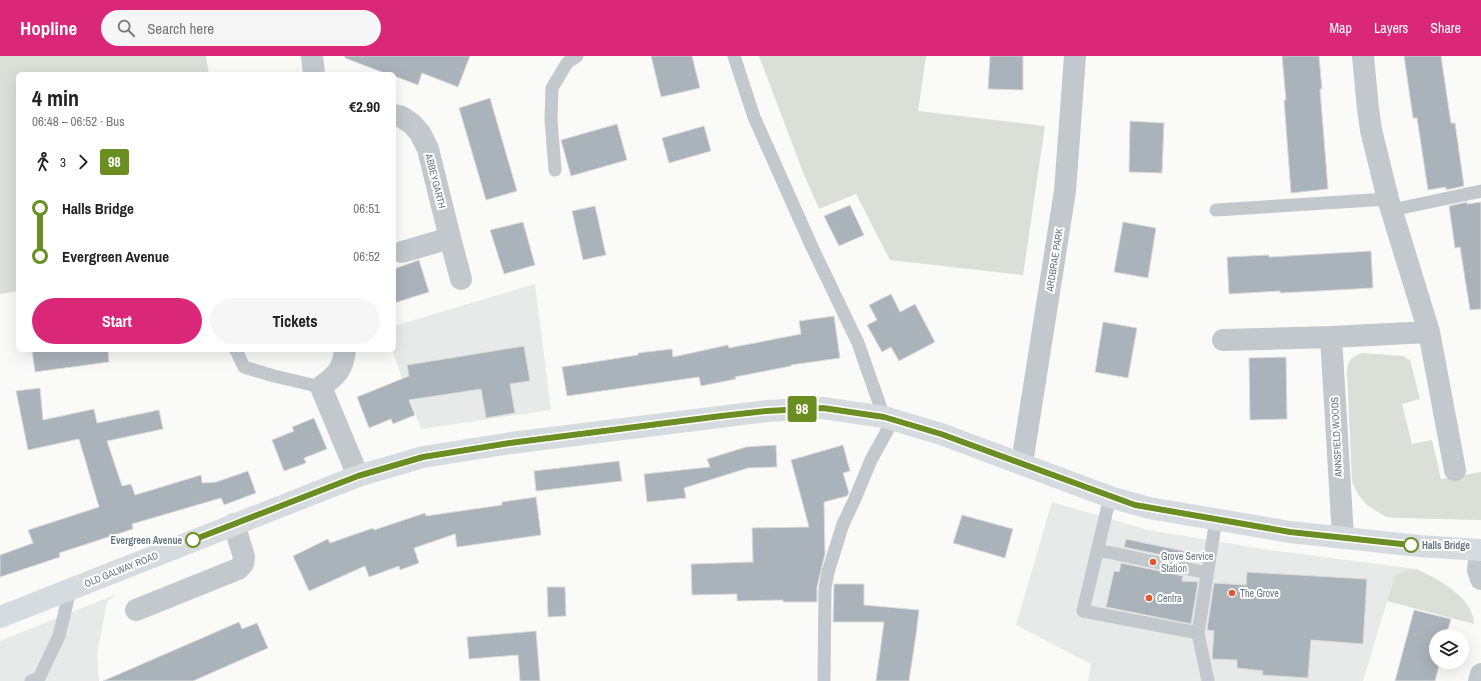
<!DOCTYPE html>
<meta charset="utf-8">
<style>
:root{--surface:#fff;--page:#f6f6f6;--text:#222;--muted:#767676;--accent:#db2777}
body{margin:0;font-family:"Archivo Narrow",sans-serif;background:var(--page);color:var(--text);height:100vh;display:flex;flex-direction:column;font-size:15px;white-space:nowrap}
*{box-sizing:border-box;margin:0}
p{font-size:13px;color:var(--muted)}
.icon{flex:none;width:22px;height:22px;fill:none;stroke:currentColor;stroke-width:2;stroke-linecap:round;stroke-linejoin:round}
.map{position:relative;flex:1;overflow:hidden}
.sheet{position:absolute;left:16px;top:16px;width:380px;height:280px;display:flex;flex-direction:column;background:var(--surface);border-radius:6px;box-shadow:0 4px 16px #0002}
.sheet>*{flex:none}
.badge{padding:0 8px;border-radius:3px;font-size:14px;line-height:26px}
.controls{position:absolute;left:1429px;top:573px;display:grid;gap:8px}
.controls a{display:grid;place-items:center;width:40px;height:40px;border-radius:50%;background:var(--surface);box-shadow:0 4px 16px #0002;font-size:20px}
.map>.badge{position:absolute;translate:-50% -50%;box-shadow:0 0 0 2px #fff}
.legs{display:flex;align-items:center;gap:6px;height:44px;padding:0 16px;font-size:13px}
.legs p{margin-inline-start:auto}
.summary{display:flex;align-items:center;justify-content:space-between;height:68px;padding:0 16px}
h1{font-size:22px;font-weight:700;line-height:30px}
.primary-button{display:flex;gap:8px;margin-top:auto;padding:8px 16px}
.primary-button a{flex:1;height:46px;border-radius:24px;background:var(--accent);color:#fff;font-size:16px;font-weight:700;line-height:46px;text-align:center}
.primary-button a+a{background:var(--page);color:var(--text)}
ul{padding:0 16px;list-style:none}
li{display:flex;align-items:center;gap:14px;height:48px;font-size:15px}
li i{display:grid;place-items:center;width:6px;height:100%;margin:0 5px;background:currentColor}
li i::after{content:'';width:10px;height:10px;margin:-5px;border:3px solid;border-radius:50%;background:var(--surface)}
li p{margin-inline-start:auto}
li:first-child i{background:linear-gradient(#0000 50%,currentColor 0)}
li:last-child i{background:linear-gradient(currentColor 50%,#0000 0)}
header{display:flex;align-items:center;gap:24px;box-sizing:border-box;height:56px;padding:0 20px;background:var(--accent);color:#fff}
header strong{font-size:19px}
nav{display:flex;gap:22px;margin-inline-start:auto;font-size:14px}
.search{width:280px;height:36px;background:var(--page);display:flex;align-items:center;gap:10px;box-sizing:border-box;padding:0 14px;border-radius:22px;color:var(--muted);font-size:15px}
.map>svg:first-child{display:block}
.built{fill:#e8e9e9}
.green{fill:#dadfd7}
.building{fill:#aab3b9;stroke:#dcdcda}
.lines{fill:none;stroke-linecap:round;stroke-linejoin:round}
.lane{stroke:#c3c8cc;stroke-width:13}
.street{stroke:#c3c8cc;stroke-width:22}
.secondary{stroke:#d6dbdf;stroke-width:22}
.line-1-casing{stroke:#fff;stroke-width:9}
.line-1{stroke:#6b8e23;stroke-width:6}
.stop-1-dot{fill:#fff;stroke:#6b8e23;stroke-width:2}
.poi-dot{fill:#e4572e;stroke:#fff;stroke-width:1.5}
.labels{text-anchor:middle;stroke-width:4;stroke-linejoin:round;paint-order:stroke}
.street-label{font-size:10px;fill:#657683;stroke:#fff}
.stop-label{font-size:10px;font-weight:bold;fill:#657683;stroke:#fff;text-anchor:end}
.poi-label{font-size:10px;fill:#657683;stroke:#fff;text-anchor:start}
</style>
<header>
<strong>Hopline</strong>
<div class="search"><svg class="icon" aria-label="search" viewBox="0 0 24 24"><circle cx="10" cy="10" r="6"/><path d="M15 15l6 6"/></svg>Search here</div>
<nav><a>Map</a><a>Layers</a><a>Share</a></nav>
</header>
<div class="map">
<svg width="1481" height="625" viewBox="0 0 1481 625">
<rect width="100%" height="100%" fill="#fafaf8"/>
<path class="built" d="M 535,228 L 551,354 L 421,373 L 392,294 L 394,294 L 394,270 Z
M 1052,446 L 1148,474 L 1270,494 L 1416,513 L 1407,514 L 1395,519 L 1363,625 L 1088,625 L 1091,608 L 1016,569 Z
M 117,538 L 107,546 L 97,598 L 99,625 L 0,625 L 0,585 Z"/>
<path class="green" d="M 0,0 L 206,0 L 209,18 L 18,18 L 18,235 L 0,238 Z
M 759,0 L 926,0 L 918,55 L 1045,70 L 1023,219 L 890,204 L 856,138 L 819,153 L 803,116 Z
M 1362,297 L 1403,300 L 1410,304 L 1420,343 L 1402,348 L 1412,388 L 1432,384 L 1441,423 L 1481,416 L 1481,464 L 1401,462 L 1386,461 L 1367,449 L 1358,438 L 1352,426 L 1347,316 C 1348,304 1351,301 1362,297 Z
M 1416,513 C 1437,522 1474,542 1474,568 L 1387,545 L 1395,519 L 1407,514 Z"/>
<path class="building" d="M 345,0 L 470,0 L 458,31 L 422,17 L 418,29 L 394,20 L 394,18 L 387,18 L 345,2 Z
M 651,0 L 692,0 L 700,32 L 661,41 Z
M 990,0 L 1023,0 L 1023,34 L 988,33 Z
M 1282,0 L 1319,0 L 1322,33 L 1320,33 L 1328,133 L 1291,137 L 1284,44 L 1286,44 Z
M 1404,0 L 1441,0 L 1451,67 L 1455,67 L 1464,130 L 1446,134 L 1446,131 L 1428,134 L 1417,62 L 1413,62 Z
M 490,42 L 517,135 L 486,144 L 459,52 Z
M 1130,65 L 1164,67 L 1162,117 L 1129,116 Z
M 617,68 L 627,104 L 571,120 L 561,84 Z
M 704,70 L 711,95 L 669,107 L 662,82 Z
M 1467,146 L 1467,148 L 1481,146 L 1481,253 L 1470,254 L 1460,191 L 1455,192 L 1449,150 Z
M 850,149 L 864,179 L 839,190 L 824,160 Z
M 595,150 L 606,199 L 583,204 L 572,155 Z
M 523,166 L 535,209 L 504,218 L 490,174 Z
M 1123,166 L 1156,172 L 1148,222 L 1114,216 Z
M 1371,195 L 1373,232 L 1280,237 L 1280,235 L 1229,238 L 1227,201 L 1269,199 L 1269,201 Z
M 419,204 L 429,236 L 394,247 L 394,213 Z
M 891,238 L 900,256 L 915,248 L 935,286 L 899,305 L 891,291 L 882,296 L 867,269 L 877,264 L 869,249 Z
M 834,260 L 840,302 L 791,309 L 791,310 L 735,321 L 736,323 L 701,330 L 699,321 L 567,340 L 562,311 L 638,299 L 638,297 L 672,293 L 673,301 L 728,289 L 729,292 L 801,278 L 799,265 Z
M 1103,266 L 1137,272 L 1128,322 L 1095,316 Z
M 524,290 L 530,325 L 510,328 L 515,357 L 486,362 L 481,333 L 409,344 L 415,359 L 393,368 L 391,363 L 369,372 L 357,341 L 409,320 L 407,309 Z
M 32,294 L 108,294 L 109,306 L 35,316 Z
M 1286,301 L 1287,363 L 1250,364 L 1249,302 Z
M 40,332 L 43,364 L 94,353 L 97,367 L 159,354 L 163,373 L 107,385 L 122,430 L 131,428 L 135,439 L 201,419 L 202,427 L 216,426 L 248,415 L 256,437 L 224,449 L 221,442 L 132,468 L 133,473 L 59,497 L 60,501 L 0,521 L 0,499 L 33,487 L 28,474 L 99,451 L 79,383 L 28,394 L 16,335 Z
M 314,362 L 327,393 L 304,402 L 306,407 L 284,415 L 272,384 L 294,375 L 292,371 Z
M 776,389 L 777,411 L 748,412 L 684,432 L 686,442 L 647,446 L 644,418 L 710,411 L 707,403 L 746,391 Z
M 843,389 L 850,415 L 843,417 L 849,437 L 847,440 L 824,446 L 825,498 L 817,531 L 817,546 L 783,546 L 783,544 L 737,545 L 737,538 L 692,539 L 691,508 L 753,506 L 752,472 L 809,471 L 791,404 Z
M 619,405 L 622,425 L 536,435 L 534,415 Z
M 536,441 L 541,479 L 457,491 L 455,478 L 414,492 L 419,507 L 400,514 L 399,510 L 369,521 L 365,510 L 309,535 L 293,500 L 328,483 L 330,487 L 373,472 L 374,474 L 425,457 L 426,460 L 502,449 L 502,446 Z
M 962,459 L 1013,473 L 1005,502 L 953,487 Z
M 1126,483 L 1188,496 L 1186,504 L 1124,491 Z
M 1121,507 L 1183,520 L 1182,525 L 1198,526 L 1191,568 L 1106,551 L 1114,515 L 1119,516 Z
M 1247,516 L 1367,523 L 1363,588 L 1311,584 L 1308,622 L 1262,619 L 1263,615 L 1237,612 L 1237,604 L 1212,603 L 1214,575 L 1207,574 L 1214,527 L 1246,529 Z
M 834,528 L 864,528 L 864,549 L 919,554 L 916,579 L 909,625 L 876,625 L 884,566 L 833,566 Z
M 547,531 L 565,531 L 566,560 L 548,561 Z
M 1414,554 L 1451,563 L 1446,580 L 1436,580 L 1436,606 L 1440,606 L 1435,625 L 1395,625 Z
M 239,566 L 242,573 L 257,567 L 268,592 L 193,625 L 103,625 Z
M 536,575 L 540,625 L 520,625 L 518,599 L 469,603 L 467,581 Z"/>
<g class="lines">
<path class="lane" d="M 734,0 L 754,61 L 812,191 L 858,287 L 884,361
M 555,114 L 551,64 L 552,32 L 567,7 L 577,0
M 1216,154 L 1388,143
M 1392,154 L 1481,135
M 236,294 L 244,311 L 274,320 L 321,331
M 1110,441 L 1083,555 L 1198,577 L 1216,463
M 1098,494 L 1207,517
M 1198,577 L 1208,625
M 31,625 L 39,622 L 59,580 L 70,534
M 824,625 L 825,532 L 828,516 L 843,468 L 854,445 L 871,404 L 893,364"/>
<path class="street" d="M 312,0 L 314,18
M 394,59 L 402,61 L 412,68 L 420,77 L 428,93 L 450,182 L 402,196
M 450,182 L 461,223
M 1429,276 L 1455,414
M 1223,284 L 1331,281
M 345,294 C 343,314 336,319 321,331 L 358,420
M 1022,407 L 1065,135 L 1075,0
M 1343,481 L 1331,281 L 1429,276 L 1388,143 L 1371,74 L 1368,53 L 1363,0
M 1480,494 L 1478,514 L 1481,523
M 136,554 L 238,513 L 243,508 L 244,501 L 234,468
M 1479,625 L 1481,618"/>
<path class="secondary" d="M 0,561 L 358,420 L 423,401 L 511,387 L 767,355 L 823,352 L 884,361 L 941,378 L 1110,441 L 1149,452 L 1290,476 L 1419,490 L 1481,494"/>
</g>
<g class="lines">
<g class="line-1-casing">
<path id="line-1" d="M 193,484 L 358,420 L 423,401 L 510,387 L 721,360 L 767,355 L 823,352 L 884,361 L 941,378 L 1135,449 L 1290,476 L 1411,489"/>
</g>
<use href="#line-1" class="line-1"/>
</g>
<g class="stop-1-dot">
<circle cx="193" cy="484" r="7"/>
<circle cx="1411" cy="489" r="7"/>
</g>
<g class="poi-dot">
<circle cx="1153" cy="506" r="4"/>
<circle cx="1232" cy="537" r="4"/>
<circle cx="1149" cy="542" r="4"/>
</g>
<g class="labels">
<g class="street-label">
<text transform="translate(436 125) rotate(76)" y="4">ABBEYGARTH</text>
<text transform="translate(1054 204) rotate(-81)" y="4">ARDBRAE PARK</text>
<text transform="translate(1336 381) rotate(-93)" y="4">ANNSFIELD WOODS</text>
<text transform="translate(121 513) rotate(-22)" y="4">OLD GALWAY ROAD</text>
</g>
<g class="stop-label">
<text x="182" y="488">Evergreen Avenue</text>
<text x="1422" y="493" text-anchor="start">Halls Bridge</text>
</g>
<g class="poi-label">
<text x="1161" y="504">Grove Service<tspan x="1161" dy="12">Station</tspan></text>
<text x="1240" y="541">The Grove</text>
<text x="1157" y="546">Centra</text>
</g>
</g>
</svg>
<div class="controls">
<a><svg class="icon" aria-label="layers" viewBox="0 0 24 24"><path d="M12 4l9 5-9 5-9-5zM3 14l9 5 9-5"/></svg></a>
</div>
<b class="badge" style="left:802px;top:353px;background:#6b8e23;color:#fff">98</b>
<section class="sheet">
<div class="summary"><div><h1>4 min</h1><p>06:48 – 06:52 · Bus</p></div><b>€2.90</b></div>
<div class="legs"><svg class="icon" aria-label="walk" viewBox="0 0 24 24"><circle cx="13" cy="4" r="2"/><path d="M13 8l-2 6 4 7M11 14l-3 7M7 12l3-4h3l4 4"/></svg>3<svg class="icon" aria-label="forward" viewBox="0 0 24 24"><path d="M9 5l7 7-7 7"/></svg><b class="badge" style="background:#6b8e23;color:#fff">98</b></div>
<ul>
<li><i style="color:#6b8e23"></i><b>Halls Bridge</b><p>06:51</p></li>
<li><i style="color:#6b8e23"></i><b>Evergreen Avenue</b><p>06:52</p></li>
</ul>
<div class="primary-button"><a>Start</a><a>Tickets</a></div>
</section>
</div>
